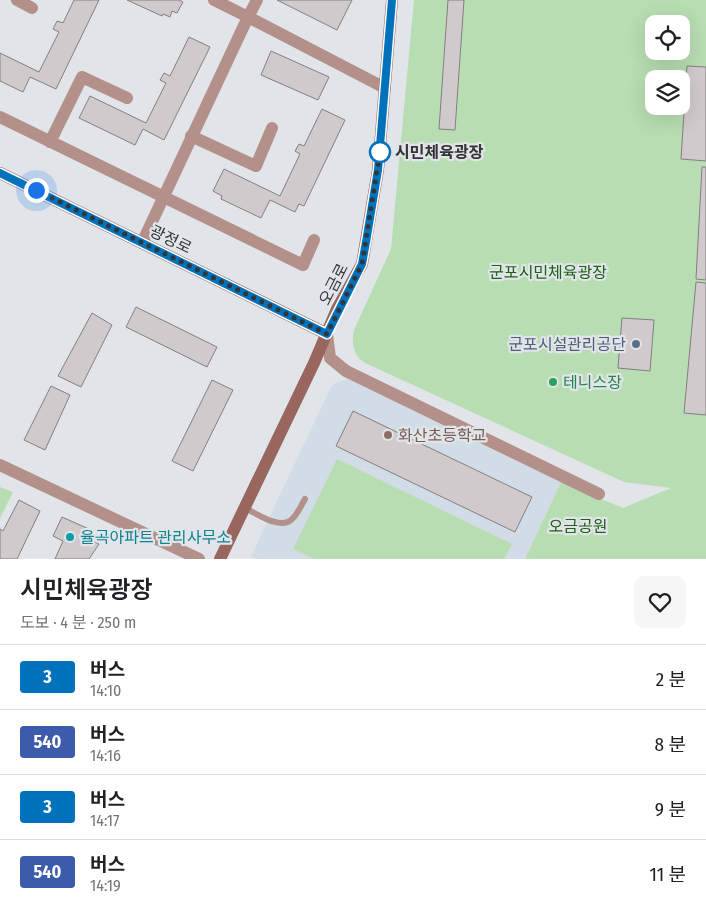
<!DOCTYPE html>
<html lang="ko">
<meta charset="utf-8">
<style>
:root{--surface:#fff;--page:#f6f6f6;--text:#202124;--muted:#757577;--line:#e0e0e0}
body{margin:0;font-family:"Fira Sans Condensed","Noto Sans KR",sans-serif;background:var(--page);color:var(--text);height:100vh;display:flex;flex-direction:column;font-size:19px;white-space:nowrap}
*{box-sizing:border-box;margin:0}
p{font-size:16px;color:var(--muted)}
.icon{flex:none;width:28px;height:28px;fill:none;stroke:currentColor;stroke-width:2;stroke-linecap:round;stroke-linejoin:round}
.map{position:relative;height:559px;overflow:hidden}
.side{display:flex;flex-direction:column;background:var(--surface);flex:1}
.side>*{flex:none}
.badge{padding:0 10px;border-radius:4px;font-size:18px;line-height:32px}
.tools{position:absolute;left:645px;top:15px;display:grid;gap:10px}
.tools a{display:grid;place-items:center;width:45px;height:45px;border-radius:10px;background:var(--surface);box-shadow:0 5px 20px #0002;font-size:25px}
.you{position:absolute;width:25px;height:25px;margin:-12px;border:4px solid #fff;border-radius:50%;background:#1a73e8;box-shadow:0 0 0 8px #1a73e833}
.map>.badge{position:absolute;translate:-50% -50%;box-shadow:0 0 0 2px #fff}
.round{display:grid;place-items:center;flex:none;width:52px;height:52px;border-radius:10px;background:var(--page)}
.overview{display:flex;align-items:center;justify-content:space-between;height:85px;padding:0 20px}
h1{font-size:24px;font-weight:600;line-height:38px}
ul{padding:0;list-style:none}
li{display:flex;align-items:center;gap:15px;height:65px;padding:0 20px;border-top:1px solid var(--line)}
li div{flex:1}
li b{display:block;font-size:19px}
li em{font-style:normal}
li .badge{min-width:55px;font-weight:700;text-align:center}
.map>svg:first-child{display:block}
.built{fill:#d1dce6}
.green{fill:#b8ddb2;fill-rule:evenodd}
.building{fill:#d0cacd;stroke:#847e81}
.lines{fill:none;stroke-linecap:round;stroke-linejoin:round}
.lane{stroke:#b39089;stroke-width:6}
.street{stroke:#b39089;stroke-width:12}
.secondary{stroke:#98665d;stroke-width:12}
.line-casing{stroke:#fff;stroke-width:11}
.line{stroke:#0072bc;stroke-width:8}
.walk{stroke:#333536;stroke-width:5;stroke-dasharray:0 9}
.stop-dot{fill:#fff;stroke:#0072bc;stroke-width:2.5}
.service-dot{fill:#5c6f8a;stroke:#e1e5ea;stroke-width:2}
.leisure-dot{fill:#2e9e5b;stroke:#e1e5ea;stroke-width:2}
.education-dot{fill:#8d6e63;stroke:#e1e5ea;stroke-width:2}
.culture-dot{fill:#0f9aa8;stroke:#e1e5ea;stroke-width:2}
.labels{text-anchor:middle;stroke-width:4.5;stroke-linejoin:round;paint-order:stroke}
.stop-label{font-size:16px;font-weight:bold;fill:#333536;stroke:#e1e5ea;text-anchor:start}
.street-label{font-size:16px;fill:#333536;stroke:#e1e5ea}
.park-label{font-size:16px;fill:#1e6113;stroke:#e1e5ea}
.service-label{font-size:16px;fill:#4e5e75;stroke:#e1e5ea;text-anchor:end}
.leisure-label{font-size:16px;fill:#27864d;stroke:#e1e5ea;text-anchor:start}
.education-label{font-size:16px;fill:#785e54;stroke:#e1e5ea;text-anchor:start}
.culture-label{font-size:16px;fill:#0d838f;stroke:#e1e5ea;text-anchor:start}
</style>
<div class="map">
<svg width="706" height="559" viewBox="0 0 706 559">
<rect width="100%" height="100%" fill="#e1e5ea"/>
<path class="built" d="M 350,378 L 561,482 L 525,559 L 257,559 L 251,556 L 330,389 L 335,383 Z"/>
<path class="green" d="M 414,0 L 706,0 L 706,559 L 525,559 L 561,482 L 623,508 L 671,488 L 624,482 L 365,363 C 353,356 351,342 354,330 L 391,249 ZM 654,24 L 681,24 L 681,51 L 654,51 ZM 654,79 L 681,79 L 681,106 L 654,106 Z
M 337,459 L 512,544 L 504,559 L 314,559 L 293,549 Z
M 0,487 L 13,492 L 0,518 Z"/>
<path class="building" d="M 74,0 L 99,0 L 56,89 L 30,77 L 23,92 L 0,81 L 0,53 L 39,72 L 59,32 L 53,29 L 57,21 L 63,23 Z
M 127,0 L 179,0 L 183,2 L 177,13 L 172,11 L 170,17 L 163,14 L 162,16 Z
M 277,0 L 352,0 L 337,30 Z
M 448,0 L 464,0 L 455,130 L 439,129 Z
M 189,37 L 210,47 L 164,140 L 143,129 L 135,145 L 79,118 L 90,96 L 146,123 L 166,83 L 160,80 L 164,73 L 170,76 Z
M 271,51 L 329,77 L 318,100 L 261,75 Z
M 687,66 L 706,67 L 706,161 L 681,159 Z
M 322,109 L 345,120 L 304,206 L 299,204 L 295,212 L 270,200 L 261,218 L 221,199 L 222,196 L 213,191 L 224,169 L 280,196 L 300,154 L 295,151 L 299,144 L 304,146 Z
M 702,167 L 706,167 L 706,280 L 696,279 Z
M 696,282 L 706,283 L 706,415 L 684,413 Z
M 136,307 L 217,347 L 207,367 L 126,327 Z
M 92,313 L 112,325 L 81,387 L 58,376 Z
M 622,318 L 654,320 L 650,371 L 618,368 Z
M 212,380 L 233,390 L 193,471 L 172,461 Z
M 51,386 L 70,395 L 45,450 L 24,440 Z
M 353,411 L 532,497 L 515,532 L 336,446 Z
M 19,500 L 40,511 L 17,559 L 0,559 L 0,529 L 3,531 Z
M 62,517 L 89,529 L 86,538 L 99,544 L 89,559 L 55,559 L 63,541 L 53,536 Z"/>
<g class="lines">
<path class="lane" d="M 245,508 C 256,513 281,531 292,519 C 298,514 301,505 305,499"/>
<path class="street" d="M 17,0 L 32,8
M 214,0 L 248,17 L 257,0
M 0,117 L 303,265 L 314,240
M 191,136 L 256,166 L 272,128
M 50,142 L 82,77 L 127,98
M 142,243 L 248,17 L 385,88
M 327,334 L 330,358 L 346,371 L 599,494
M 0,465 L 199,559"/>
<path class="secondary" d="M 0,173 L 327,334
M 220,559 L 314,363 L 337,309 L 362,264 L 378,170 L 392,0"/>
</g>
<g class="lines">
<g class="line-casing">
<path id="line" d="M 0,173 L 327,334 L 362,264 L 366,242 L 378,170 L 392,0"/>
</g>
<use href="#line" class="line"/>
<path class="walk" d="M 36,190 L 327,334 L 362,264 L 380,152"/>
</g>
<circle class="stop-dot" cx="380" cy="152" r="10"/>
<circle class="service-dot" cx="636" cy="344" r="5"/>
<circle class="leisure-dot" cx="553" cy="382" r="5"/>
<circle class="education-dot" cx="388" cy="435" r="5"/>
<circle class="culture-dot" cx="70" cy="537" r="5"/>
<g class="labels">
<g class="stop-label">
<text x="395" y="158">시민체육광장</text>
</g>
<g class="street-label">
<text transform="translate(171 239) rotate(26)" y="6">광정로</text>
<text transform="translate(333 284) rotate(-63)" y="6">오금로</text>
</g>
<g class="park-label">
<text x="548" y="278">군포시민체육광장</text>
<text x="578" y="532">오금공원</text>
</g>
<g class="service-label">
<text x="626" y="350">군포시설관리공단</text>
</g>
<g class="leisure-label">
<text x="563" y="388">테니스장</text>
</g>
<g class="education-label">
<text x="398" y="441">화산초등학교</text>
</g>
<g class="culture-label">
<text x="80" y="543">율곡아파트 관리사무소</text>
</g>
</g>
</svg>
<div class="tools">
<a><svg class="icon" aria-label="locate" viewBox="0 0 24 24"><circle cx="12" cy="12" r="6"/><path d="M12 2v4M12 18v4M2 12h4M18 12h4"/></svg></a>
<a><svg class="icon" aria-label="layers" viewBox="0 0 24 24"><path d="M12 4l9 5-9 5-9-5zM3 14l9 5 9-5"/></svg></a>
</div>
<div class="you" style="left:36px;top:190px"></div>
</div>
<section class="side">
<div class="overview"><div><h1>시민체육광장</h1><p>도보 · 4 분 · 250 m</p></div><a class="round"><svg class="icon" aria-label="heart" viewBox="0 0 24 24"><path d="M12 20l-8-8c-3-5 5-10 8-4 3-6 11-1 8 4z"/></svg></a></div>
<ul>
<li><span class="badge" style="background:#0072bc;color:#fff">3</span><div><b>버스</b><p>14:10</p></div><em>2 분</em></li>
<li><span class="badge" style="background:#3d5bab;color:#fff">540</span><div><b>버스</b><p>14:16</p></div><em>8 분</em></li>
<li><span class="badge" style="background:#0072bc;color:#fff">3</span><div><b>버스</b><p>14:17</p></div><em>9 분</em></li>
<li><span class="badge" style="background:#3d5bab;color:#fff">540</span><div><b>버스</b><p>14:19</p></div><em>11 분</em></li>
</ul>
</section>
